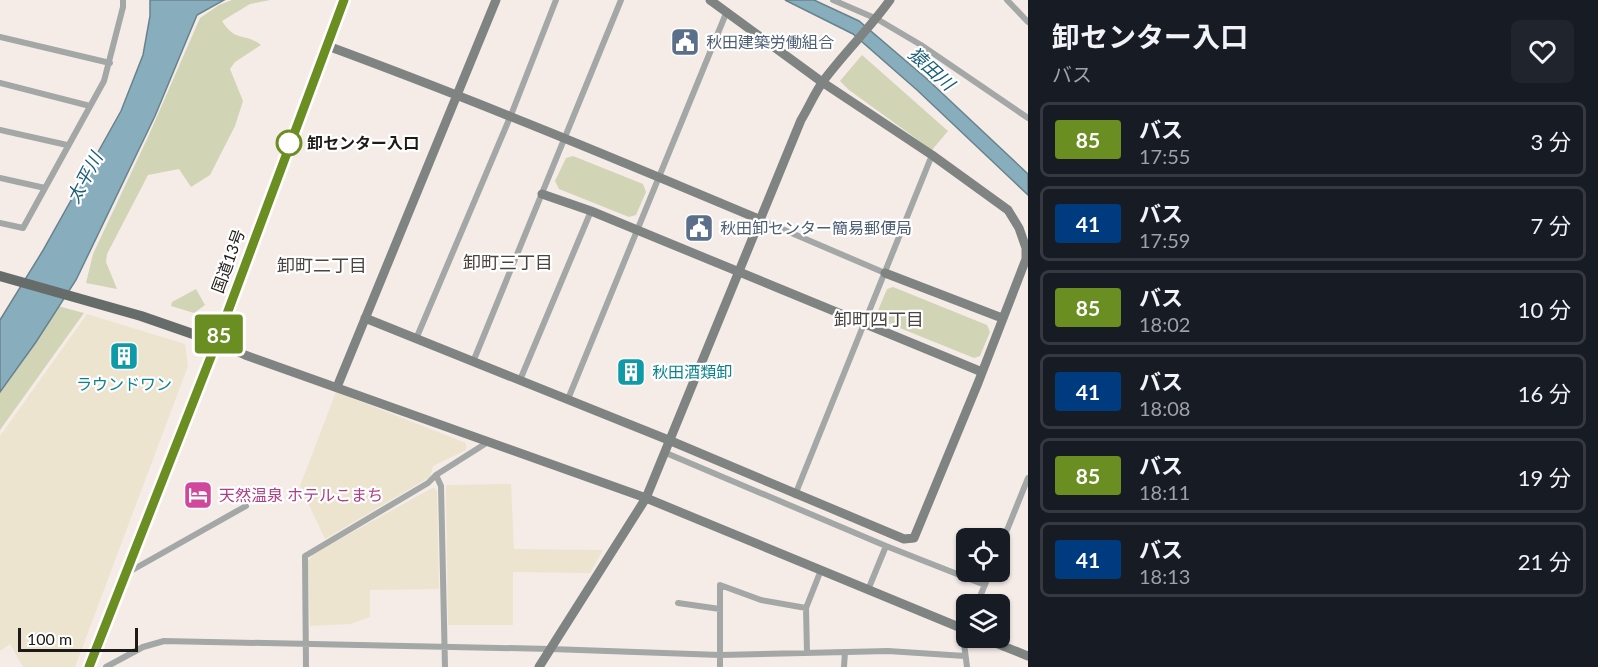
<!DOCTYPE html>
<html lang="ja">
<meta charset="utf-8">
<style>
:root{--surface:#171b24;--page:#20242c;--text:#f1f3f6;--muted:#9ea1a6;--line:#363941}
body{margin:0;font-family:Lato,"Noto Sans JP",sans-serif;background:var(--page);color:var(--text);height:100vh;display:flex;flex-direction:column;font-size:22px;white-space:nowrap}
*{box-sizing:border-box;margin:0}
p{font-size:20px;color:var(--muted)}
.icon{flex:none;width:33px;height:33px;fill:none;stroke:currentColor;stroke-width:2;stroke-linecap:round;stroke-linejoin:round}
.map{position:relative;flex:1;overflow:hidden}
.drawer{display:flex;flex-direction:column;background:var(--surface);width:570px}
.drawer>*{flex:none}
.badge{padding:0 12px;border-radius:4px;font-size:21px;line-height:39px}
.tools{position:absolute;left:956px;top:528px;display:grid;gap:12px}
.tools a{display:grid;place-items:center;width:54px;height:54px;border-radius:9px;background:var(--surface);box-shadow:0 2px 4px #0004;font-size:30px}
.scale{position:absolute;left:18px;bottom:15px;width:120px;box-sizing:border-box;padding-left:6px;border:3px solid #1d1a18;border-top:0;font-size:16px;line-height:21px;white-space:nowrap;color:#1d1a18;-webkit-text-stroke:4px #fff;paint-order:stroke}
.map>.badge{position:absolute;translate:-50% -50%;box-shadow:0 0 0 3px #fff}
.round{display:grid;place-items:center;flex:none;width:63px;height:63px;border-radius:9px;background:var(--page)}
.overview{display:flex;align-items:center;justify-content:space-between;height:102px;padding:0 24px}
h1{font-size:28px;font-weight:700;line-height:45px}
ul{padding:0;list-style:none}
li{display:flex;align-items:center;gap:18px;height:75px;margin:0 12px 9px;padding:0 12px;border:3px solid var(--line);border-radius:9px}
li div{flex:1}
li b{display:block;font-size:22px}
li em{font-style:normal}
li .badge{min-width:66px;font-weight:700;text-align:center}
main{display:flex;flex:1;min-height:0}
.map>svg:first-child{display:block}
.commercial{fill:#ece4ce}
.green{fill:#d1d4b5}
.water{fill:#88aebd;stroke:#68828c;stroke-width:1.5}
.lines{fill:none;stroke-linecap:round;stroke-linejoin:round}
.street{stroke:#a3a7a6;stroke-width:6}
.secondary{stroke:#7f8483;stroke-width:9}
.primary{stroke:#656c6a;stroke-width:10}
.highway{stroke:#4f5755;stroke-width:12}
.line-casing{stroke:#fff;stroke-width:14}
.line{stroke:#6b8e23;stroke-width:9}
.stop-dot{fill:#fff;stroke:#6b8e23;stroke-width:3}
.labels{text-anchor:middle;stroke-width:4.5;stroke-linejoin:round;paint-order:stroke}
.service-label{font-size:16px;fill:#4e5e75;stroke:#fff;text-anchor:start}
.stop-label{font-size:16px;font-weight:bold;fill:#1d1a18;stroke:#fff;text-anchor:start}
.street-label{font-size:16px;fill:#1d1a18;stroke:#fff}
.culture-label{font-size:16px;fill:#0d838f;stroke:#fff;text-anchor:start}
.hotel-label{font-size:16px;fill:#b23c85;stroke:#fff;text-anchor:start}
.water-label{font-size:18px;font-style:italic;fill:#195f77;stroke:#fff}
.neighbourhood-label{font-size:18px;fill:#4b4541;stroke:#fff}
</style>
<main>
<div class="map">
<svg width="1028" height="667" viewBox="0 0 1028 667">
<rect width="100%" height="100%" fill="#f5ece8"/>
<path class="commercial" d="M 87,314 L 185,344 L 188,366 L 75,667 L 23,667 L 10,644 L 0,651 L 0,436 Z
M 336,392 L 466,443 L 466,450 L 433,466 L 430,477 L 325,539 L 300,486 Z
M 511,484 L 514,549 L 603,550 L 590,573 L 513,572 L 513,625 L 448,625 L 446,485 Z
M 434,487 L 437,491 L 439,589 L 370,590 L 370,617 L 351,624 L 310,626 L 308,561 L 313,554 Z"/>
<path class="green" d="M 232,0 L 270,0 L 250,4 L 222,21 C 236,43 244,32 261,45 L 235,62 L 230,69 L 243,101 L 235,126 L 210,175 L 191,187 L 179,169 L 148,175 L 107,254 L 106,262 L 117,289 L 86,283 L 93,254 L 148,137 L 200,18 L 219,5 Z
M 862,55 L 948,131 L 932,150 L 849,90 L 840,81 Z
M 573,156 L 643,184 L 646,192 L 636,215 L 629,217 L 559,189 L 555,181 L 566,158 Z
M 893,287 L 987,325 L 990,332 L 980,356 L 974,358 L 880,320 L 877,313 L 887,289 Z
M 196,289 L 205,305 L 194,313 L 171,306 L 172,302 Z
M 58,306 L 84,313 L 0,430 L 0,387 Z"/>
<path class="water" d="M 150,0 L 224,0 L 197,15 L 155,116 L 76,280 L 36,342 L 0,392 L 0,320 L 42,252 L 121,111 L 143,55 L 150,16 Z
M 785,0 L 814,0 L 859,21 L 927,79 L 1028,174 L 1028,195 L 917,90 L 853,34 Z"/>
<g class="lines">
<path class="street" d="M 833,0 L 877,19 L 921,45 L 1028,118
M 1007,0 L 1028,22
M 0,37 L 110,63
M 0,83 L 90,106
M 0,130 L 67,145
M 0,178 L 45,188
M 761,220 L 885,273
M 0,223 L 23,228 L 104,81 L 123,7 L 123,0
M 416,339 L 511,115 L 556,0
M 473,362 L 621,0
M 520,380 L 591,211
M 568,399 L 727,11
M 666,453 L 886,546 L 985,585
M 436,475 L 441,486 L 445,667
M 795,495 L 932,155
M 999,550 L 1028,478
M 127,573 L 246,506
M 868,590 L 886,546
M 678,603 L 720,609
M 977,604 L 990,572
M 806,608 L 807,653
M 966,628 L 964,643 L 967,667
M 106,667 L 143,647 L 164,641 L 551,649 L 720,655 L 888,651 L 965,656
M 306,667 L 305,556 L 428,483 L 436,475 L 488,442
M 720,667 L 720,585 L 761,600 L 806,608 L 821,570
M 844,667 L 845,652"/>
<path class="secondary" d="M 325,45 C 472,99 616,159 761,220
M 542,194 L 591,211 L 982,372
M 885,273 L 1002,318
M 365,318 L 671,441 L 904,539 L 914,538 L 978,383 L 1026,259 L 1026,248 L 1019,228 L 1008,210 L 932,155 L 822,82 L 710,0
M 216,342 L 245,355 L 646,498 L 966,630
M 337,387 L 496,0
M 983,638 L 1028,656
M 539,667 L 646,498 L 801,120 C 809,107 815,92 824,80 C 845,52 870,28 890,0"/>
<path class="primary" d="M 0,276 L 141,316 L 216,342"/>
<path class="highway" d="M 89,667 L 212,353 L 344,0"/>
</g>
<g class="lines">
<g class="line-casing">
<path id="line" d="M 89,667 L 212,354 L 344,0"/>
</g>
<use href="#line" class="line"/>
</g>
<defs>
<g id="civic-square" transform="scale(1.5)"><rect x="-9" y="-9" width="18" height="18" rx="4" fill="#5c6f8a" stroke="#fff"/><path d="M-.6-6.5H3V-4.5H.6V-3L4-1V1h2V6H-6V1h2V-1L-.6-3ZM-1.2 2.5V6h2.4V2.5Z" fill="#fff"/></g>
<g id="building-square" transform="scale(1.5)"><rect x="-9" y="-9" width="18" height="18" rx="4" fill="#0f9aa8" stroke="#fff"/><path d="M-4-6H4V6H1V3H-1V6H-4ZM-2.5-4.3h1.7v1.8h-1.7ZM.8-4.3h1.7v1.8H.8ZM-2.5-1h1.7V.8h-1.7ZM.8-1h1.7V.8H.8Z" fill="#fff"/></g>
<g id="hotel-square" transform="scale(1.5)"><rect x="-9" y="-9" width="18" height="18" rx="4" fill="#d1479c" stroke="#fff"/><path d="M-6-4.5h1.5V1H6V5H4.5V3h-9V5H-6ZM-4 0a1.8 1.8 0 1 1 3.6 0ZM.5 0V-2.5h3Q6-2.5 6 0Z" fill="#fff"/></g>
</defs>
<g fill-rule="evenodd">
<use href="#civic-square" x="685" y="42"/>
<use href="#civic-square" x="699" y="228"/>
<use href="#building-square" x="124" y="356"/>
<use href="#building-square" x="631" y="372"/>
<use href="#hotel-square" x="198" y="495"/>
</g>
<circle class="stop-dot" cx="289" cy="143" r="12"/>
<g class="labels">
<g class="service-label">
<text x="706" y="48">秋田建築労働組合</text>
<text x="720" y="234">秋田卸センター簡易郵便局</text>
</g>
<g class="stop-label">
<text x="307" y="149">卸センター入口</text>
</g>
<g class="street-label">
<text transform="translate(228 261) rotate(-70)" y="6">国道13号</text>
</g>
<g class="culture-label">
<text x="652" y="378">秋田酒類卸</text>
<text x="124" y="390" text-anchor="middle">ラウンドワン</text>
</g>
<g class="hotel-label">
<text x="219" y="501">天然温泉 ホテルこまち</text>
</g>
<g class="water-label">
<text transform="translate(931 69) rotate(42)" y="6">猿田川</text>
<text transform="translate(85 178) rotate(-62)" y="6">太平川</text>
</g>
<g class="neighbourhood-label">
<text x="508" y="269">卸町三丁目</text>
<text x="322" y="272">卸町二丁目</text>
<text x="879" y="326">卸町四丁目</text>
</g>
</g>
</svg>
<div class="tools">
<a><svg class="icon" aria-label="locate" viewBox="0 0 24 24"><circle cx="12" cy="12" r="6"/><path d="M12 2v4M12 18v4M2 12h4M18 12h4"/></svg></a>
<a><svg class="icon" aria-label="layers" viewBox="0 0 24 24"><path d="M12 4l9 5-9 5-9-5zM3 14l9 5 9-5"/></svg></a>
</div>
<div class="scale">100 m</div>
<b class="badge" style="left:219px;top:334px;background:#6b8e23;color:#fff">85</b>
</div>
<section class="drawer">
<div class="overview"><div><h1>卸センター入口</h1><p>バス</p></div><a class="round"><svg class="icon" aria-label="heart" viewBox="0 0 24 24"><path d="M12 20l-8-8c-3-5 5-10 8-4 3-6 11-1 8 4z"/></svg></a></div>
<ul>
<li><span class="badge" style="background:#6b8e23;color:#fff">85</span><div><b>バス</b><p>17:55</p></div><em>3 分</em></li>
<li><span class="badge" style="background:#003b80;color:#fff">41</span><div><b>バス</b><p>17:59</p></div><em>7 分</em></li>
<li><span class="badge" style="background:#6b8e23;color:#fff">85</span><div><b>バス</b><p>18:02</p></div><em>10 分</em></li>
<li><span class="badge" style="background:#003b80;color:#fff">41</span><div><b>バス</b><p>18:08</p></div><em>16 分</em></li>
<li><span class="badge" style="background:#6b8e23;color:#fff">85</span><div><b>バス</b><p>18:11</p></div><em>19 分</em></li>
<li><span class="badge" style="background:#003b80;color:#fff">41</span><div><b>バス</b><p>18:13</p></div><em>21 分</em></li>
</ul>
</section>
</main>
